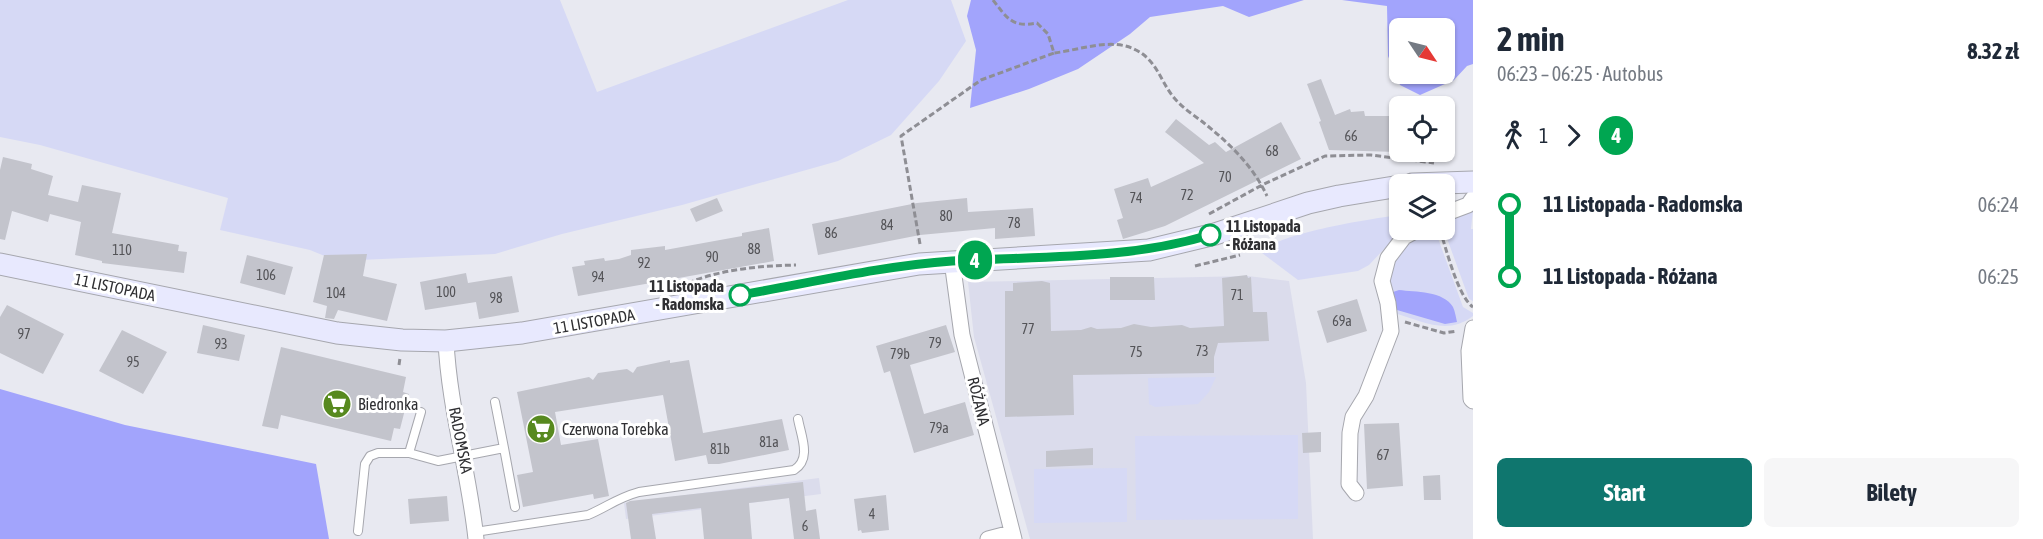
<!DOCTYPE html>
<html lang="pl">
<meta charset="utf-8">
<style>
:root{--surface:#fff;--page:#f6f6f7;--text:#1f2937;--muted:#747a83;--accent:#0f766e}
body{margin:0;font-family:"Asap Condensed",sans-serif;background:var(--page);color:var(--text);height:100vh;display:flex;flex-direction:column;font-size:22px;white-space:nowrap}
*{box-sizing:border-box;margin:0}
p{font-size:20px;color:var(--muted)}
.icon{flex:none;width:33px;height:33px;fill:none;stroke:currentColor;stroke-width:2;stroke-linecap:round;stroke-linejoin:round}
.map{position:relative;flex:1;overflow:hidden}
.side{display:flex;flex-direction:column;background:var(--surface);width:570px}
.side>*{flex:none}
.badge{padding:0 12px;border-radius:20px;font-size:21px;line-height:39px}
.needle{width:39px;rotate:125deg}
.buttons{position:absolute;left:1389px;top:18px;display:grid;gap:12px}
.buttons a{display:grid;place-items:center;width:66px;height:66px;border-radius:9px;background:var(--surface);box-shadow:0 2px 4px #0004;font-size:30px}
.map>.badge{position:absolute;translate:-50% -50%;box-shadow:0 0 0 3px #fff}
.legs{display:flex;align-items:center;gap:9px;height:66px;padding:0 24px;font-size:20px}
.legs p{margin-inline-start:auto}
.overview{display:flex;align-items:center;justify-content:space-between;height:102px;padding:0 24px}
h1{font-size:33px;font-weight:700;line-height:45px}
.action{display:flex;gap:12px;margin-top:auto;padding:12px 24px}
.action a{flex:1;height:69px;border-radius:9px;background:var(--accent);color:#fff;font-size:24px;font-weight:700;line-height:69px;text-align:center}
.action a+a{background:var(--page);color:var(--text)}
ul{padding:0 24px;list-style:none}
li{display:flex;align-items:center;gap:21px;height:72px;font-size:22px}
li i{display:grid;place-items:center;width:9px;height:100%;margin:0 8px;background:currentColor}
li i::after{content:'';width:15px;height:15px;margin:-8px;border:4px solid;border-radius:50%;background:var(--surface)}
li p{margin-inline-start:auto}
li:first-child i{background:linear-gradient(#0000 50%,currentColor 0)}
li:last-child i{background:linear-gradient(currentColor 50%,#0000 0)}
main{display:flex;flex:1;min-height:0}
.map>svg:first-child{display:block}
.built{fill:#dbdcec}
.green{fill:#d6d9f5}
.forest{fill:#a2a4fc;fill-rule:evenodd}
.building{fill:#c3c4cc}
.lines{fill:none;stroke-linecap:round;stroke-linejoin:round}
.lane-casing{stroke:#a6a7ae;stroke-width:10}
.street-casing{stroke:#a6a7ae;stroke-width:17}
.secondary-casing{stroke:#a6a7ae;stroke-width:23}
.path{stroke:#8e8e94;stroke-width:3;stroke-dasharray:6 3;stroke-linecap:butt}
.lane{stroke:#fff;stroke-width:8}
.street{stroke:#fff;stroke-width:15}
.secondary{stroke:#e8e9fe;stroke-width:21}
.line-1-casing{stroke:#fff;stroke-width:14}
.line-1{stroke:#00a651;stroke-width:9}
.stop-1-dot{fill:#fff;stroke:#00a651;stroke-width:3}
.labels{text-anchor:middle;stroke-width:6;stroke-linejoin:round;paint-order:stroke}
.number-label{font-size:14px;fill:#545458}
.stop-label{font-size:16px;font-weight:bold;fill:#2f2f32;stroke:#fff;text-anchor:start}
.street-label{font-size:16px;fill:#2f2f32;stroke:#fff}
.poi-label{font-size:16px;fill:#2f2f32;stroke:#fff;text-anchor:start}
</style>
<main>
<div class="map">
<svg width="1473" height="539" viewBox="0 0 1473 539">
<rect width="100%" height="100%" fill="#e8e9f1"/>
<path class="built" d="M 1248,276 L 1289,281 L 1306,383 L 1313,539 L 1030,539 L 974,337 L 968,282 Z
M 819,478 L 821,494 L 626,519 L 624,503 Z"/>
<path class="green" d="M 0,0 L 560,0 L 597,92 L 848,0 L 951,0 L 966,41 L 939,81 L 891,135 L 838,161 L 682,205 L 562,234 L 495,254 L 337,261 L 310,250 L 220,230 L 228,198 L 40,145 L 0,137 Z
M 1473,210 L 1471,229 L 1473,229 L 1473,301 L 1469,299 L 1444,230 L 1445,221 Z
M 1399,215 L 1400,230 L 1402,230 L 1369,265 L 1358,271 L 1298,280 L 1262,253 C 1271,234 1376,218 1399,215 Z
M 1426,230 L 1435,230 L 1463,307 L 1473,313 L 1473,316 C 1447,336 1423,321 1394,313 L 1388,289 L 1394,256 Z
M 1216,377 L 1209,392 L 1198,404 L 1155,407 L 1149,404 L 1148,378 Z
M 1298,435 L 1298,519 L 1136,520 L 1135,436 Z
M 1127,468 L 1127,522 L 1034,523 L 1034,469 Z"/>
<path class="forest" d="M 971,0 L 1304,0 L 1249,17 L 1223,6 L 1150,17 L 1130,34 L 1078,69 L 1029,89 L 970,108 L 976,50 L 967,16 Z
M 1342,0 L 1473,0 L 1473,64 L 1467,66 L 1454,80 L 1420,95 L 1400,85 L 1388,56 L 1387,6 ZM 1444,28 L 1444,74 L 1400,74 L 1400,28 Z
M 1399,290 C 1415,292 1444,291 1453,307 C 1455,311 1456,318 1457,322 L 1445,324 L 1397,310 L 1393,292 Z
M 0,389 L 125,425 L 316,464 L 329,539 L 0,539 Z"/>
<path class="building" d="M 1321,79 L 1335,115 L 1350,109 L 1351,112 L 1364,111 L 1365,116 L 1400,116 L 1400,141 L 1397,152 L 1329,150 L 1319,122 L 1321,121 L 1307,84 Z
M 1176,119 L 1209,145 L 1215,142 L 1226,152 L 1281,122 L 1301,159 L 1165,226 L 1123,239 L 1117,220 L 1123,218 L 1114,189 L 1148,178 L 1151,187 L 1204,163 L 1165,132 Z
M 3,157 L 32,164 L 31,169 L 53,176 L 48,195 L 78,202 L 82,185 L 121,193 L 112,233 L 179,245 L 178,251 L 187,252 L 184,273 L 102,263 L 102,261 L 75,255 L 81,222 L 50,214 L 48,222 L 12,211 L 5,240 L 0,239 L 0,170 Z
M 717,198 L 723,211 L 696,222 L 690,209 Z
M 967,198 L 968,212 L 1033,208 L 1035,236 L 995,239 L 995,228 L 920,235 L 818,255 L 812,224 L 917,203 Z
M 769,228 L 774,261 L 578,296 L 572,267 L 585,265 L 584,261 L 604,258 L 605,261 L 619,259 L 631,255 L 631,250 L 665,246 L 665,250 L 742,236 L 742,233 Z
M 367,254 L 363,276 L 397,284 L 387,321 L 338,310 L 334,319 L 325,318 L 327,306 L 313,302 L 324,255 Z
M 247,255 L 293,267 L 285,295 L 240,283 Z
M 466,273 L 468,283 L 512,276 L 519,312 L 479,319 L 476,302 L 425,310 L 420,282 Z
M 1247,275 L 1248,278 L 1251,277 L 1253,312 L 1267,312 L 1269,341 L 1218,343 L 1214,357 L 1214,373 L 1073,375 L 1074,415 L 1005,417 L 1005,291 L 1013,291 L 1013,283 L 1042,281 L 1050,283 L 1051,331 L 1081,330 L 1091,327 L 1097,329 L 1121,328 L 1134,324 L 1151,327 L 1182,325 L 1190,328 L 1224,326 L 1222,278 Z
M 1110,277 L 1154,277 L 1155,300 L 1110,300 Z
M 1357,299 L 1367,331 L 1327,343 L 1317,311 Z
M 7,305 L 64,334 L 43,374 L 0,353 L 0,317 Z
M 203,325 L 245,335 L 239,361 L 197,353 Z
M 946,325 L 955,352 L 910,365 L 924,414 L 965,402 L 974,435 L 914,453 L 890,371 L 884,373 L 876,346 Z
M 122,330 L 167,352 L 143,394 L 99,371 Z
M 281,347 L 406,377 L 403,392 L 409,394 L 400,429 L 394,428 L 391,441 L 281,415 L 278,429 L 262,426 Z
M 670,360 L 670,363 L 689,360 L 703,433 L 782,419 L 789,450 L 719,464 L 708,464 L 706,455 L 675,461 L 663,395 L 555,412 L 561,445 L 598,439 L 609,496 L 594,499 L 593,494 L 523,507 L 517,475 L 533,472 L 517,392 L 589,377 L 593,380 L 598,373 L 627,369 L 633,373 L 637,367 Z
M 1399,423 L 1403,486 L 1367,489 L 1364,424 Z
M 1321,432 L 1321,452 L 1303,453 L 1302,433 Z
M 1093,448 L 1093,465 L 1046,467 L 1046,451 Z
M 1440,475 L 1441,500 L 1424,500 L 1423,476 Z
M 803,482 L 806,511 L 816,509 L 820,539 L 794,539 L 789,498 L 749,503 L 752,539 L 704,539 L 701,508 L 652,514 L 656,539 L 631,539 L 626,503 L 630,501 Z
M 886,495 L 889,530 L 862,533 L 861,530 L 858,531 L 854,499 Z
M 447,496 L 449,521 L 410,524 L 408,499 Z"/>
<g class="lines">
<g class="lane-casing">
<path id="lane" d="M 495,402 L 504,448
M 421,412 L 409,453 L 438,461 L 504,448 L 515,507
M 358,531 L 365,464 L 370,456 L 378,453 L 409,453
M 475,532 L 588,515 C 607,507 617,498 639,492 L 794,470 C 812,459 801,436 798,419"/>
</g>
<g class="street-casing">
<path id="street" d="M 1444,214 L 1468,205 L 1473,198
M 952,261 L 962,335 L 1014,539
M 1473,328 L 1469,351 L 1471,399 L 1473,401
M 446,341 C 449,407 469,472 476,539
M 1356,493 L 1349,484 L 1350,433 L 1353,417 L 1366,396 L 1391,331 L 1388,303 L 1382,281 L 1388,258 L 1404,237 L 1417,230
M 988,539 L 1011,533"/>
</g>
<g class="secondary-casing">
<path id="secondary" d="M 1412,184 L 1473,182
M 0,264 L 337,333 L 402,340 L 446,341 L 522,333 L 919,264 L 1149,250 L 1215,234 L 1308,203 L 1339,196 L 1400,186"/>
</g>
<path class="path" d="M 993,0 C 1007,18 1012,28 1037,23 L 1048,34 L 1054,53 C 1080,50 1112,37 1136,50 C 1158,61 1161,84 1176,100 C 1184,109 1195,116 1204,123 C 1230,144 1253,166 1267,196
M 1209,214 L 1262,185 L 1325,156 L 1371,155 L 1434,163
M 1440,230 C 1446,248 1458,297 1473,307
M 920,244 L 901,136 L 981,80 L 1054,53
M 1195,266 L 1240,255
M 688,283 C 722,269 759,266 796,265
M 1405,322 L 1444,333 L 1457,331
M 399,365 L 400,358"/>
<use href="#lane" class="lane"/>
<use href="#street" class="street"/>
<use href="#secondary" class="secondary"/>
</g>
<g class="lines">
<g class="line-1-casing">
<path id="line-1" d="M 740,295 C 810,283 881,266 952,261 C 1039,256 1126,260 1210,235"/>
</g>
<use href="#line-1" class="line-1"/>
</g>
<defs>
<g id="supermarket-disc" transform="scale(1.5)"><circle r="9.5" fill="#57891f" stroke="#fff"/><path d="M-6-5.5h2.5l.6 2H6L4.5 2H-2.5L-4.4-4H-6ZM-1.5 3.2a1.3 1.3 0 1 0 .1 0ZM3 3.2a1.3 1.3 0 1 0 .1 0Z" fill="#fff"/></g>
</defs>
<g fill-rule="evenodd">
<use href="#supermarket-disc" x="337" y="404"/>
<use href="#supermarket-disc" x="541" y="429"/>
</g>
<g class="stop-1-dot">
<circle cx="1210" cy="235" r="10"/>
<circle cx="740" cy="295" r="10"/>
</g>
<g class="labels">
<g class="number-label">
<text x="1351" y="141">66</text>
<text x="1272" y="156">68</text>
<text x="1225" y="182">70</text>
<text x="1187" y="200">72</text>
<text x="1136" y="203">74</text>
<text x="946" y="221">80</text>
<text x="1014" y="228">78</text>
<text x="887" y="230">84</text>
<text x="831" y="238">86</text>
<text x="754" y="254">88</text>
<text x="122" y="255">110</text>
<text x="712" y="262">90</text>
<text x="644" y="268">92</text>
<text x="266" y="280">106</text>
<text x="598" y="282">94</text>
<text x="446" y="297">100</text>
<text x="336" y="298">104</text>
<text x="1237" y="300">71</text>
<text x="496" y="303">98</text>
<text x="1342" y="326">69a</text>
<text x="1028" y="334">77</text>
<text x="24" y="339">97</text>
<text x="935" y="348">79</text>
<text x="221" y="349">93</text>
<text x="1202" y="356">73</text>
<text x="1136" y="357">75</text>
<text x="900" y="359">79b</text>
<text x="133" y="367">95</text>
<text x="939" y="433">79a</text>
<text x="769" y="447">81a</text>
<text x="720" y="454">81b</text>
<text x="1383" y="460">67</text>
<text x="872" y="519">4</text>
<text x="805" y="531">6</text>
</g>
<g class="stop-label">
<text x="1226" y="232">11 Listopada<tspan x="1226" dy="18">- Różana</tspan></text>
<text x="724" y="292" text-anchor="end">11 Listopada<tspan x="724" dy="18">- Radomska</tspan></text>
</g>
<g class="street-label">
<text transform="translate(115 287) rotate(12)" y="6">11 LISTOPADA</text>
<text transform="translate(594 321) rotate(-10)" y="6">11 LISTOPADA</text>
<text transform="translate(979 401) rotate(76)" y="6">RÓŻANA</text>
<text transform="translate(461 440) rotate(79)" y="6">RADOMSKA</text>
</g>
<g class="poi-label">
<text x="358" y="410">Biedronka</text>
<text x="562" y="435">Czerwona Torebka</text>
</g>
</g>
</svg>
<div class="buttons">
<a><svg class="needle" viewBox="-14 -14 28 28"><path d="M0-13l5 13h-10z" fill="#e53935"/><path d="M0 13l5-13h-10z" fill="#747a83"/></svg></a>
<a><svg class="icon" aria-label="locate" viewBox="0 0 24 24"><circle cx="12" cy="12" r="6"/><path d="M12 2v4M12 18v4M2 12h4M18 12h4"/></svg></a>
<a><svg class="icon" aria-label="layers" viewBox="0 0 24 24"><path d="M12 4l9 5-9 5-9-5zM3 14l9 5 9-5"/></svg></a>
</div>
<b class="badge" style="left:975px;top:260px;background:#00a651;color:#fff">4</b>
</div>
<section class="side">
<div class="overview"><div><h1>2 min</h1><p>06:23 – 06:25 · Autobus</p></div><b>8.32 zł</b></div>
<div class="legs"><svg class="icon" aria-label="walk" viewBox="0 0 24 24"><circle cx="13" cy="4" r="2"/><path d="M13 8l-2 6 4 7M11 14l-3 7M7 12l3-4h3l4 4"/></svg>1<svg class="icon" aria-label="forward" viewBox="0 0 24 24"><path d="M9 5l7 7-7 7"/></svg><b class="badge" style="background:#00a651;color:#fff">4</b></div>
<ul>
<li><i style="color:#00a651"></i><b>11 Listopada - Radomska</b><p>06:24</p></li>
<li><i style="color:#00a651"></i><b>11 Listopada - Różana</b><p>06:25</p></li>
</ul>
<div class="action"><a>Start</a><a>Bilety</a></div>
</section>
</main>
